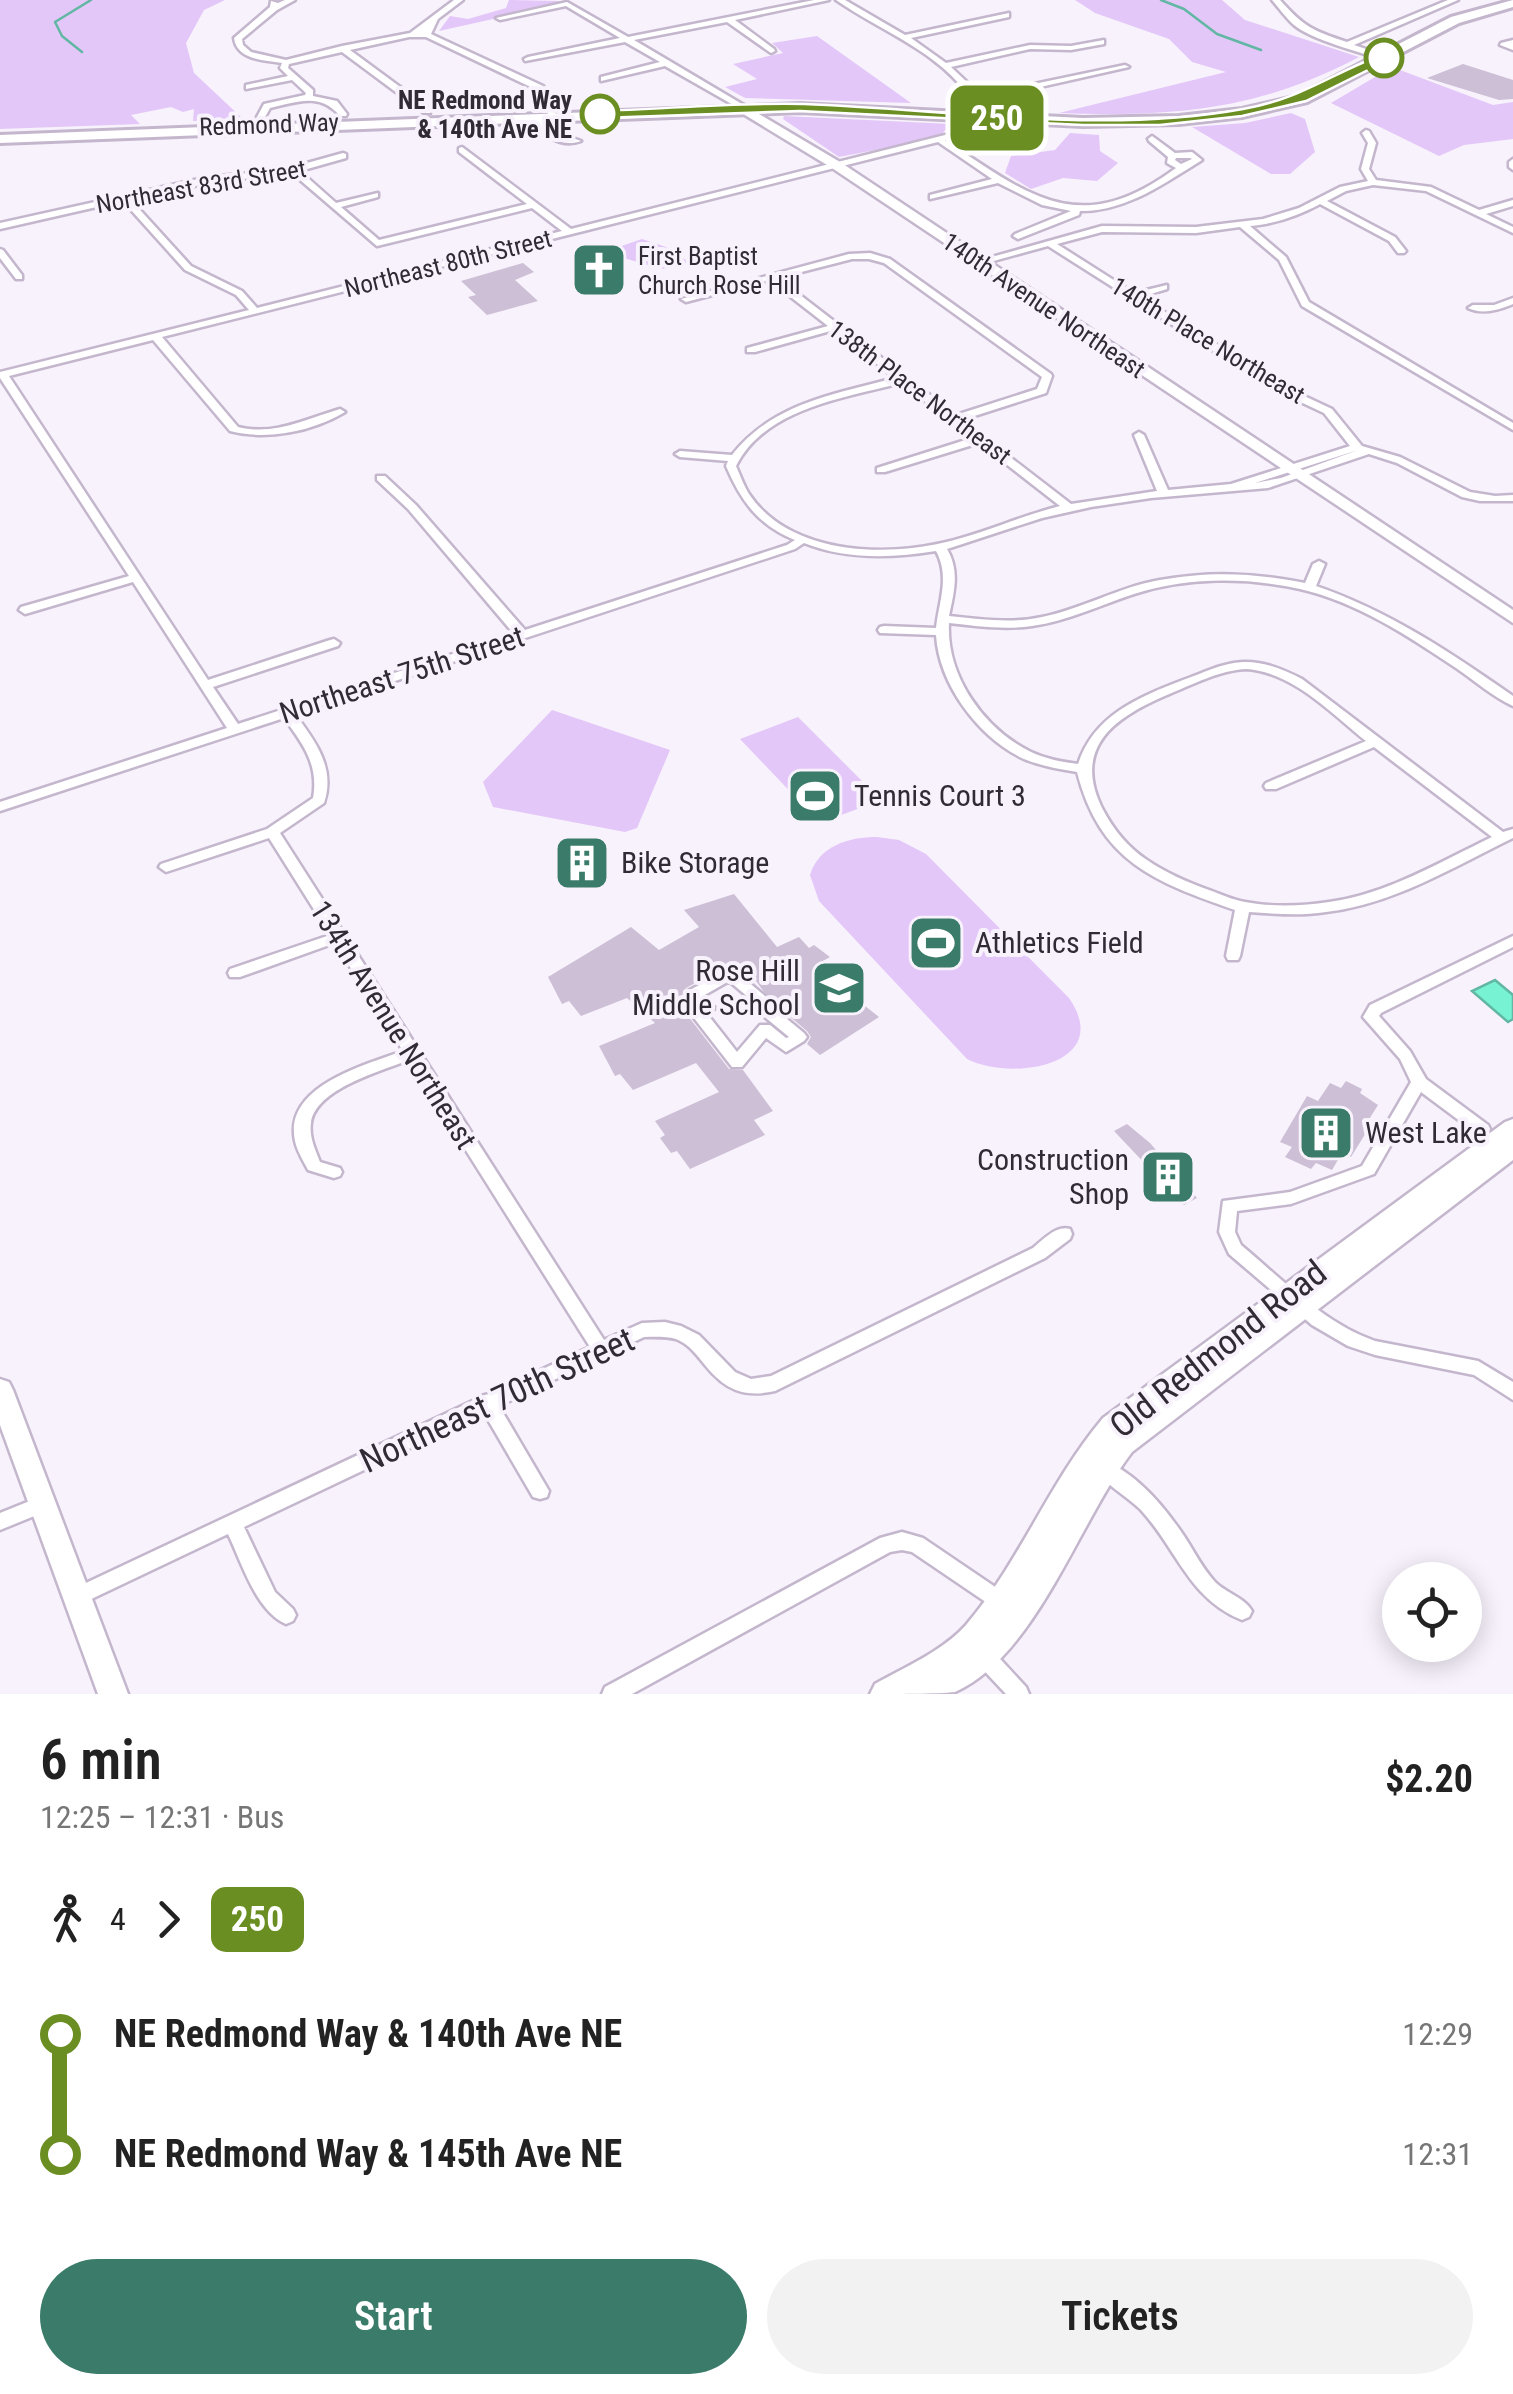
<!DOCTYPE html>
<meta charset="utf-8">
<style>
:root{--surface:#fff;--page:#f2f2f2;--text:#222;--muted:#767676;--accent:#3a7b6a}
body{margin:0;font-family:"Roboto Condensed",sans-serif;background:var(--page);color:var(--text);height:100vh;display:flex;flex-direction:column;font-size:38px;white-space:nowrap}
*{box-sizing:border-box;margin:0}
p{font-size:32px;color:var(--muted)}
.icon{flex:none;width:55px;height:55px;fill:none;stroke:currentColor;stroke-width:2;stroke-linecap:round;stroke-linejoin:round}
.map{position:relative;height:1694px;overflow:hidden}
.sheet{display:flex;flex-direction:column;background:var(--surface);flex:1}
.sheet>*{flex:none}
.badge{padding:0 20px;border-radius:15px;font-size:35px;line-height:65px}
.tools{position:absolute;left:1382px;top:1562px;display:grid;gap:20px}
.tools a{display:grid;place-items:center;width:100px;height:100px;border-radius:50%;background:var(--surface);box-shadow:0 5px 25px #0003;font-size:50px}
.map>.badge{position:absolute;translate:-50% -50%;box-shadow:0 0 0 5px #fff}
.legs{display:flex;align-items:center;gap:15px;height:110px;padding:0 40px;font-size:32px}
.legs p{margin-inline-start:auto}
.overview{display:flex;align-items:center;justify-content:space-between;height:170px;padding:0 40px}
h1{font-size:55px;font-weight:600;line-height:75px}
.button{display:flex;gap:20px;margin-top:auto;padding:20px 40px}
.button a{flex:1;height:115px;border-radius:60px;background:var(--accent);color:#fff;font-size:40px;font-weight:600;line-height:115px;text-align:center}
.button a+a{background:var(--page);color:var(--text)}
ul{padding:0 40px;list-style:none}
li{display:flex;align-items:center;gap:35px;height:120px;font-size:38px}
li i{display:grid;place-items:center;width:15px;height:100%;margin:0 12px;background:currentColor}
li i::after{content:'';width:25px;height:25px;margin:-12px;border:8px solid;border-radius:50%;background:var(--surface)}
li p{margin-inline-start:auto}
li:first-child i{background:linear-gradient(#0000 50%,currentColor 0)}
li:last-child i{background:linear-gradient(currentColor 50%,#0000 0)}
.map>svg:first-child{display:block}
.green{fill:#e3c7f8}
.water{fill:#77f3d4;stroke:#62b7a4;stroke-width:2.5}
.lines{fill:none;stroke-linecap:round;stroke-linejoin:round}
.stream{stroke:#62b7a4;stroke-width:2.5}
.building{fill:#ccbfd6}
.street-casing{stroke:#c4b7cd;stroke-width:5}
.secondary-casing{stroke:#c4b7cd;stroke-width:5}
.primary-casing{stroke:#c4b7cd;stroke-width:6}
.street{fill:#fff;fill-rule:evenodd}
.secondary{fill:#fff;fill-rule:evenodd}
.primary{fill:#fff;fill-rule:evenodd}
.line-1{fill:#6b8e23;stroke:#fff;stroke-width:2.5}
.stop-1-dot{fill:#fff;stroke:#6b8e23;stroke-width:5}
.labels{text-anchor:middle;stroke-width:8;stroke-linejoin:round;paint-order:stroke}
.far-stop-label{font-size:25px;font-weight:bold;fill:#302b34;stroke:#f8f2fc;text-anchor:end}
.far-street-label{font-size:25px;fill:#302b34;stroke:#f8f2fc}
.far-poi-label{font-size:25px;fill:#302b34;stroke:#f8f2fc;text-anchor:start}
.street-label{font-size:30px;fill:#302b34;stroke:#f8f2fc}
.poi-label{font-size:30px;fill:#302b34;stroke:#f8f2fc;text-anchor:start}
.near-street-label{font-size:35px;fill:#302b34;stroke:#f8f2fc}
</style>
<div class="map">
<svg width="1513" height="1694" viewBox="0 0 1513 1694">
<rect width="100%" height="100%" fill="#f8f2fc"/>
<path class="green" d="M 0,0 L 225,0 L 204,10 L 186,43 L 194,73 L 243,119 L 193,121 L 194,109 L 183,112 L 171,107 L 131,115 L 140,124 L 0,129 Z
M 509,0 L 560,1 L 556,5 L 439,31 L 450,16 L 468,19 L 506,8 Z
M 1075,0 L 1222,0 L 1245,20 L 1359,57 C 1257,111 1173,117 1059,113 L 1226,72 L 1192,62 L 1169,39 L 1095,13 Z
M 817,36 L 911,103 L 745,98 L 725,87 L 757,79 L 733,64 L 783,53 L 772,43 Z
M 1392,67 L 1493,105 L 1513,102 L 1513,139 L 1464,145 L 1439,156 L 1331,103 Z
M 1291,113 L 1305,119 L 1315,152 L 1290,174 L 1271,174 L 1192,127 L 1245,123 Z
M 784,116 L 951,124 L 938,138 L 839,157 L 783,119 Z
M 1070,133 L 1099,135 L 1100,151 L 1118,163 L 1097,181 L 1063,178 L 1031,189 L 1005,173 L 1011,156 L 1055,150 Z
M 642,239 L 678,251 L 676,254 L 689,262 L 662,269 L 620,257 L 603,262 L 595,255 Z
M 552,710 L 670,750 L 637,828 L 625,832 L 493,807 L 483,782 Z
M 798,717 L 881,800 L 820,823 L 740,739 Z
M 877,837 L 899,840 L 926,854 L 1069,998 C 1115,1065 1012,1082 967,1059 L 819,901 L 810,875 C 819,846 848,837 877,837 Z"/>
<path class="water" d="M 1495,980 L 1513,995 L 1513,1019 L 1508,1022 L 1472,991 Z"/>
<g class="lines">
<path class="stream" d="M 1161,0 L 1184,9 L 1217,34 L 1261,50
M 82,52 L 62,36 L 55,22 L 91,0"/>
</g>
<path class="building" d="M 1463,64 L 1513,80 L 1513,99 L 1499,100 L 1427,78 Z
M 523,263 L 534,272 L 515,280 L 538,301 L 487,315 L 468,297 L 476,295 L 461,281 Z
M 734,894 L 777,947 L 799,937 L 809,948 L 814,945 L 830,957 L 821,962 L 845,990 L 879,1017 L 820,1055 L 807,1044 L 811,1037 L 807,1031 L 769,999 L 748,970 L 731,964 L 686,988 L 682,996 L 693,1007 L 688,1016 L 729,1069 L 743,1070 L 773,1111 L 754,1120 L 765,1135 L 690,1169 L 677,1151 L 671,1153 L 660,1138 L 665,1135 L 655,1121 L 719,1092 L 696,1063 L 633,1090 L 620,1074 L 615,1076 L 599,1046 L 655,1023 L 627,998 L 581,1016 L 569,1001 L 562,1004 L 548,977 L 631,927 L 659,950 L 699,927 L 684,910 Z
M 1346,1081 L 1362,1089 L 1360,1093 L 1378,1105 L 1368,1121 L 1372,1123 L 1351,1157 L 1342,1153 L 1332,1170 L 1316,1163 L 1311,1169 L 1285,1157 L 1292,1147 L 1280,1142 L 1307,1096 L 1318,1101 L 1330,1083 L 1341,1088 Z
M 1127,1124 L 1150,1143 L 1197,1198 L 1184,1205 L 1114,1131 Z"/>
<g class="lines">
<g class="street-casing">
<path id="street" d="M 285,0 L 295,0 L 277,10 L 242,39 L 243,45 L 251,52 L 286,60 L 342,46 L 410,33 L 454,0 L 463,0 L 438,19 L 431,34 L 543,86 L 552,97 L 556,116 L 549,118 L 544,97 L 537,90 L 426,37 L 409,37 L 350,50 L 430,109 L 430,113 L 424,113 L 342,52 L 289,64 L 288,68 L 313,90 L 313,96 L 337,101 L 347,114 L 346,116 L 340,116 C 320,92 297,102 270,108 L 264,119 L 258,119 L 257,117 L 264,104 L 305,95 L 306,93 L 292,80 L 246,89 L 246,85 L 288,76 L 280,68 L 282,63 C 263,60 237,60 234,38 L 270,7 L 271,1 L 278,3 Z
M 814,0 L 829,0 L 735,20 L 774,49 L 775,51 L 771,53 L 727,22 L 634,40 L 747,107 L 747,111 L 744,111 L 665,66 L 601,81 L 601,77 L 660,62 L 625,42 L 525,61 L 524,59 L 528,57 L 620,38 L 566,6 L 500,20 L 496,18 L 567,2 L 628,37 Z
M 836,0 L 845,0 L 905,35 L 1009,13 L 1009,17 L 911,38 L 946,63 L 1030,45 L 1071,46 L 1104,40 L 1104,44 L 1071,50 L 1030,49 L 951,67 L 969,84 L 977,96 L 1125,65 L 1129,67 L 978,101 L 963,136 L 945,140 C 1031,197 1080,239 1176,168 L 1167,163 L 1168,157 L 1149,141 L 1148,139 L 1152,136 L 1175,153 L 1192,152 L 1202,160 C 1166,182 1126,212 1080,211 L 1079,215 L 1018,239 L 1013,236 L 1015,234 L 1071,211 L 1042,205 L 998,183 L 930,199 L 930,195 L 992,179 L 938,142 L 162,337 L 238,427 C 274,436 306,419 340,409 L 345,412 C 313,431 268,441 230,431 L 153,340 L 9,376 L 208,680 L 330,640 L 334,639 L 340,643 L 338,646 L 213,687 L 238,724 L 514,634 L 408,509 L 377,480 L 377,476 L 385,476 L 416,505 L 525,630 L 787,545 L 795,540 C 758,525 741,501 726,466 L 728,461 L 680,457 L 675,454 L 680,451 L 732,455 C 773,403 835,394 895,378 L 834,330 L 755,352 L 747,352 L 747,348 L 828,326 L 769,280 L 686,302 L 681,299 L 849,254 L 870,253 L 890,259 L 1051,374 L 1052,376 L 1046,393 L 962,420 L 1071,504 L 1157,491 L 1134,435 L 1139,432 L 1144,435 L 1168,490 L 1231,484 L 1350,446 L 1324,413 L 1275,390 L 1048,246 L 979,265 L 974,262 L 1102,226 L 1196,227 L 1263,219 L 1299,208 L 1340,187 L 1368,181 L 1361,169 L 1368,143 L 1362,133 L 1366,130 L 1369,131 L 1376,143 L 1369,169 L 1376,180 L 1431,187 L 1479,210 L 1513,200 L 1513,206 L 1486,214 L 1513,227 L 1513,233 L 1426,191 L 1373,185 L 1346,191 L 1327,201 L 1395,237 L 1406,251 L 1404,253 L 1398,253 L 1389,241 L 1320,204 C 1298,216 1274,224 1250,226 L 1286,257 L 1309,302 L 1513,423 L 1513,430 L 1302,306 L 1279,260 L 1240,227 L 1196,233 L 1102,232 L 1057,244 L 1134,293 L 1167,285 L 1167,289 L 1141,297 L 1283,386 L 1332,409 L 1362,446 L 1400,457 L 1470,492 L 1495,496 L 1513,495 L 1513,501 L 1480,501 L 1462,497 L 1397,463 L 1369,454 L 1268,488 L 1151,498 L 1091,507 L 1042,518 L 947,549 C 960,571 954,592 949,616 C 980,619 1011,624 1042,617 C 1082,609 1119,587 1160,580 C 1212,571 1253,573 1305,583 L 1313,564 L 1319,561 L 1325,564 L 1316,586 C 1389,611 1450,652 1513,696 L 1513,706 C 1493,697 1474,680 1456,668 C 1408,636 1357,602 1300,589 C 1246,577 1187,577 1134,594 C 1100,605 1068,621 1032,626 C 1004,630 976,626 949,623 C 946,676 984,729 1031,752 C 1046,759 1062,762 1078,764 C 1094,715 1139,697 1183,680 C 1203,673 1222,663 1243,662 C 1264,661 1284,670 1302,679 L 1503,832 L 1513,829 L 1513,838 C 1453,867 1394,904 1326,912 C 1301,916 1275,914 1249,912 L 1240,956 L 1238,960 L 1228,960 L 1226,956 L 1235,910 C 1155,882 1100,862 1077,772 C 1059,769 1041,766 1024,759 C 979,738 939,685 936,635 L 880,633 L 878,630 L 880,627 L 884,626 L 936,628 C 939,601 950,577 936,551 C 893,558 846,560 804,543 L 795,549 L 295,714 C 315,741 336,768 324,803 L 280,833 L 604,1340 L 642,1323 L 665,1322 L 681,1326 L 699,1335 L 735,1372 L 751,1379 L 771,1376 L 1033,1248 C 1043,1240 1056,1225 1070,1229 L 1072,1234 L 1070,1239 L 1045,1258 L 775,1391 C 744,1398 725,1390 705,1365 C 697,1355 689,1344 676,1339 C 665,1336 654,1337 644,1337 L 499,1406 L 549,1491 L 547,1497 L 540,1499 L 533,1497 L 484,1413 L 244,1527 L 275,1592 L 293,1609 L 296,1615 L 293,1621 L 286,1624 C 256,1611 242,1563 228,1534 L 85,1602 L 78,1605 L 71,1602 L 68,1596 L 71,1590 L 479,1398 L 481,1396 L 489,1394 L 590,1347 L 409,1060 C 381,1071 315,1089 311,1123 C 309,1137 315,1149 320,1162 L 340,1168 L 342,1172 L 340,1176 L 334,1178 L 308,1170 C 304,1162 297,1151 295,1141 C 283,1086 365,1065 403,1051 L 335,943 L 240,977 L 230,977 L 228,973 L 230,969 L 330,935 L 269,838 L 166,872 L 159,867 L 161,864 L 267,829 L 313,798 C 319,765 303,744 284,718 L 0,811 L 0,802 L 227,728 L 133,582 L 25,614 L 19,610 L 21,607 L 129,576 L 0,378 L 0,372 L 249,310 L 236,295 L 185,270 L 123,201 L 0,229 L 0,223 L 208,177 L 282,170 L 343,153 L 346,154 L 346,158 L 300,171 L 336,203 L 378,193 L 378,197 L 341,207 L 379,240 L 527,204 L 459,152 L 459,148 L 462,147 L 571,229 L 957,132 L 971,99 C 939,51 882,32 836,0 ZM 1176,158 L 1190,158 L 1192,159 L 1181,164 L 1175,160 ZM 292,173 L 377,246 L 532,208 L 562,231 L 257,308 L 242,291 L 191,266 L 131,200 L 208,183 ZM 852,259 L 869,259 L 884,263 L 1042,377 L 1037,389 L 956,415 L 778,278 ZM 901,383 L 972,438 L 877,468 L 877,472 L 885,472 L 979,443 L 1060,506 C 1020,516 982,534 942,543 C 879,557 789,553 749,494 C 744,486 740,475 736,466 C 765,408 845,398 901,383 ZM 1358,450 L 1281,478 L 1255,483 ZM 1247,669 C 1294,673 1331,713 1366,741 L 1266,783 L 1264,786 L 1266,789 L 1276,789 L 1374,747 L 1492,837 C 1440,862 1387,894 1329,902 C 1303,906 1271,907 1245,902 C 1233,900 1220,894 1209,890 C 1187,882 1166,873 1147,860 C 1127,847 1113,829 1102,808 C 1072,747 1115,717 1167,695 C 1192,685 1219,670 1247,669 Z
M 1272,0 L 1280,0 C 1304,27 1313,31 1347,42 L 1448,0 L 1458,0 L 1354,45 L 1387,56 L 1388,58 L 1384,60 C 1362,53 1310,39 1294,25 C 1286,18 1279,8 1272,0 Z
M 1513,40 L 1513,50 L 1500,45 L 1501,43 Z
M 535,115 L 541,115 C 552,138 562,134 581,141 C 562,148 538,136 535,115 Z
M 1513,159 L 1513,170 L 1509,167 L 1509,162 Z
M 0,249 L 3,250 L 22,275 L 22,279 L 16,279 L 0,258 Z
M 1513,298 L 1513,304 C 1499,310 1482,315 1468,308 L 1473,305 L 1494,305 Z
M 1513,936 L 1513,947 L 1381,1013 L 1379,1016 L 1410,1051 L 1426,1079 L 1488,1125 L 1490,1129 L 1488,1133 L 1482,1135 L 1476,1133 L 1421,1092 L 1374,1174 L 1291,1204 L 1237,1211 L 1235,1232 L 1241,1245 C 1282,1279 1323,1323 1375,1341 L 1478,1361 L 1513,1382 L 1513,1400 L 1474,1375 L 1375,1355 L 1348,1346 L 1312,1325 L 1229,1254 L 1219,1232 L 1223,1201 L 1290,1192 L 1362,1166 L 1411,1082 L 1400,1059 L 1363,1017 L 1370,1005 Z
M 733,967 L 746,973 L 748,977 L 746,980 L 766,997 L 764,1000 L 804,1033 L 807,1037 L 804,1041 L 786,1052 L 766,1038 L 742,1067 L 732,1067 L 694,1018 L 691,1014 L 698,1007 L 686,995 L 688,991 ZM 729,981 L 748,997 L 747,1000 L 749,1004 L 789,1037 L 786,1038 L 770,1025 L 760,1025 L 737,1052 L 708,1015 L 715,1008 L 703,996 Z
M 1103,1460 C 1136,1473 1164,1506 1184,1536 C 1194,1551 1202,1568 1215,1582 C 1226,1593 1245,1598 1252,1611 L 1249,1617 L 1242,1620 C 1189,1599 1177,1549 1141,1510 C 1128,1497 1102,1482 1094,1468 L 1096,1462 Z
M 42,1496 L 49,1498 L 51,1504 L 49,1510 L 0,1530 L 0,1513 Z
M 902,1532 L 923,1538 L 1010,1597 L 1013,1603 L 1010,1609 L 1003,1612 L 996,1609 L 912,1552 L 902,1550 L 890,1552 L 632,1694 L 602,1694 L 605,1687 L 880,1538 Z
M 983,1646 L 990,1648 L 1026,1687 L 1029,1694 L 1006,1694 L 976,1662 L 973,1655 L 976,1648 Z"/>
</g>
<g class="secondary-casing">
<path id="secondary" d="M 744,105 L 840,162 L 1513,610 L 1513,623 L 832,168 L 740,112 L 740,106 Z
M 1513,1119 L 1513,1160 L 1132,1452 C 1079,1521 1036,1656 955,1692 C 938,1694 891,1694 870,1694 L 875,1684 C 905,1667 943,1651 966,1625 C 1020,1562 1049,1482 1103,1418 L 1505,1122 Z
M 0,1379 L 9,1382 L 13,1390 L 128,1694 L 98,1694 L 0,1425 Z"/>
</g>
<g class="primary-casing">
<path id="primary" d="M 1513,0 L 1513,7 L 1459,23 L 1307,102 L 1242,117 L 1179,124 L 1083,126 L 800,112 L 0,143 L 0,135 L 800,104 L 1083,118 L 1179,116 L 1242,109 L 1298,96 L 1451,17 Z"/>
</g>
<use href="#street" class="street"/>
<use href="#secondary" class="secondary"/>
<use href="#primary" class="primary"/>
</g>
<path class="line-1" d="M 1384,54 L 1388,60 L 1306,101 L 1242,116 L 1160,125 L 1083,125 L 800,111 L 600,118 L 594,114 L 600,111 C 667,109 736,102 804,104 C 948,109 1100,135 1243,109 C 1301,99 1332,73 1384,54 Z"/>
<defs>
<g id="church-square" transform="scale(2.875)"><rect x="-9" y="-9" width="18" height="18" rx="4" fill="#3a7b6a" stroke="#f8f2fc"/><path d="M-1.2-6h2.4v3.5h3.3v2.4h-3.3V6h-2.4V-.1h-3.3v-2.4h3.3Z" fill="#fff"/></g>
<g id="stadium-square" transform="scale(2.875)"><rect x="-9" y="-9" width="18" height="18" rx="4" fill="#3a7b6a" stroke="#f8f2fc"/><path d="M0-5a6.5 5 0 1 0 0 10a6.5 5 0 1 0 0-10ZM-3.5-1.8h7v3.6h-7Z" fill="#fff"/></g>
<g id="building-square" transform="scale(2.875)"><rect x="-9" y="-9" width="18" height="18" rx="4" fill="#3a7b6a" stroke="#f8f2fc"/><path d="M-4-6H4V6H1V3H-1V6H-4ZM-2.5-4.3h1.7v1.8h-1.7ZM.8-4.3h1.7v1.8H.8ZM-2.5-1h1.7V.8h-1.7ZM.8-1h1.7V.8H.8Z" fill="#fff"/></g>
<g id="school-square" transform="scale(2.875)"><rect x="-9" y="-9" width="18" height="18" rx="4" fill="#3a7b6a" stroke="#f8f2fc"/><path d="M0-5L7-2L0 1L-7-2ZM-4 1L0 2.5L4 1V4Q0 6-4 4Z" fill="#fff"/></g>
</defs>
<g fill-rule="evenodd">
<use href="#church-square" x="599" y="270"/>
<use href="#stadium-square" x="815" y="796"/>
<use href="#building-square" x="582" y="863"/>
<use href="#stadium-square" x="936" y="943"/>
<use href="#school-square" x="839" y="988"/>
<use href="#building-square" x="1326" y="1133"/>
<use href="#building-square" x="1168" y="1177"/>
</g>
<g class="stop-1-dot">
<circle cx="1384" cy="58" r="18"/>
<circle cx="600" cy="114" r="18"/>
</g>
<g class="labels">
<g class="far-stop-label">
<text x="572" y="109">NE Redmond Way<tspan x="572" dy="29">&amp; 140th Ave NE</tspan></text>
</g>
<g class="far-street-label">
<text transform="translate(269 124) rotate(-2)" y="9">Redmond Way</text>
<text transform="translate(201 186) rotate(-10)" y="9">Northeast 83rd Street</text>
<text transform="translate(448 263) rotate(-14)" y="9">Northeast 80th Street</text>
<text transform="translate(1044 305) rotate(34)" y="9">140th Avenue Northeast</text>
<text transform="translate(1208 340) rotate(31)" y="9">140th Place Northeast</text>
<text transform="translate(920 392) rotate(37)" y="9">138th Place Northeast</text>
</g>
<g class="far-poi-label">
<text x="638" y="265">First Baptist<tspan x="638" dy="29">Church Rose Hill</tspan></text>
</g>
<g class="street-label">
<text transform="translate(402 675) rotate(-18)" y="10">Northeast 75th Street</text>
<text transform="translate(393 1025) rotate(58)" y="10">134th Avenue Northeast</text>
</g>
<g class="poi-label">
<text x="854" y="806">Tennis Court 3</text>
<text x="621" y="873">Bike Storage</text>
<text x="975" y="953">Athletics Field</text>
<text x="800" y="981" text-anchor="end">Rose Hill<tspan x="800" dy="34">Middle School</tspan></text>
<text x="1365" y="1143">West Lake</text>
<text x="1129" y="1170" text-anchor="end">Construction<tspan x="1129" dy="34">Shop</tspan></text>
</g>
<g class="near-street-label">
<text transform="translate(1218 1349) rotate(-38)" y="12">Old Redmond Road</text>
<text transform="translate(497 1400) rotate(-25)" y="12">Northeast 70th Street</text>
</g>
</g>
</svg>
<div class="tools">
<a><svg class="icon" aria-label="locate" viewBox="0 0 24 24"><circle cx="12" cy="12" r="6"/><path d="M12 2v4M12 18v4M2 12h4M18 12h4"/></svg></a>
</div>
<b class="badge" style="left:997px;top:118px;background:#6b8e23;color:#fff">250</b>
</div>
<section class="sheet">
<div class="overview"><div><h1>6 min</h1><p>12:25 – 12:31 · Bus</p></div><b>$2.20</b></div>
<div class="legs"><svg class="icon" aria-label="walk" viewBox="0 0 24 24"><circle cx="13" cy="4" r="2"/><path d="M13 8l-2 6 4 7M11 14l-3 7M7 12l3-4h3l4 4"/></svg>4<svg class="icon" aria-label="forward" viewBox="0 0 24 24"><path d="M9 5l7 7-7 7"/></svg><b class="badge" style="background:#6b8e23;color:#fff">250</b></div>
<ul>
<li><i style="color:#6b8e23"></i><b>NE Redmond Way &amp; 140th Ave NE</b><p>12:29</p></li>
<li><i style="color:#6b8e23"></i><b>NE Redmond Way &amp; 145th Ave NE</b><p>12:31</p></li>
</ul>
<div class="button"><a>Start</a><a>Tickets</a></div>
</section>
